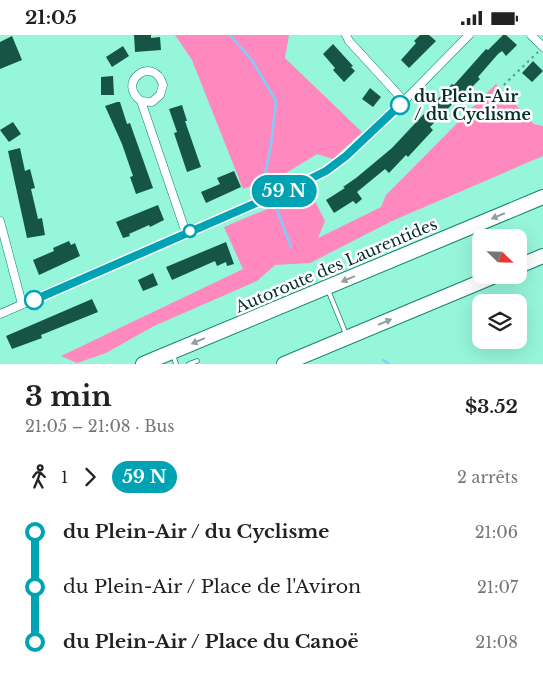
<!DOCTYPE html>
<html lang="fr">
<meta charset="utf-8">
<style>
:root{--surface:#fff;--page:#f2f2f2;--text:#222;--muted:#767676}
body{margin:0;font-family:"Libre Baskerville",serif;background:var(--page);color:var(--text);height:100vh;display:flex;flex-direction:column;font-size:19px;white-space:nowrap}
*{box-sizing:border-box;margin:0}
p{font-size:16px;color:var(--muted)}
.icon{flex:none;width:28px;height:28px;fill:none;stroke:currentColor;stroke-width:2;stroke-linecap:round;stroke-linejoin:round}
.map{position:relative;height:329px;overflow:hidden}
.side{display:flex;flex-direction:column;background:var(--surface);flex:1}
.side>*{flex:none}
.badge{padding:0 10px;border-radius:16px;font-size:18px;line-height:32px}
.needle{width:32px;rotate:113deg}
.controls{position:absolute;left:472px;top:194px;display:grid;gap:10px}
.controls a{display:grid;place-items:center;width:55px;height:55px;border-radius:10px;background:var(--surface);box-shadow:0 5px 20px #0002;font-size:25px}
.map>.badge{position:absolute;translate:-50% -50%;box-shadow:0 0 0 2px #fff}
.legs{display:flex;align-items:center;gap:8px;height:55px;padding:0 25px;font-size:16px}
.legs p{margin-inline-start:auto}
.head{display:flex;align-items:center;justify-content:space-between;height:85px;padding:0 25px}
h1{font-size:28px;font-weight:700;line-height:38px}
ul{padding:0 25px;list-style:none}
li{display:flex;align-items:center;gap:18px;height:55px;font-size:19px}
li i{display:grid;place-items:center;width:8px;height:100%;margin:0 6px;background:currentColor}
li i::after{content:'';width:12px;height:12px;margin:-6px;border:4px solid;border-radius:50%;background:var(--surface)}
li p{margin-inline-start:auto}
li:first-child i{background:linear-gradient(#0000 50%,currentColor 0)}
li:last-child i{background:linear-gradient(currentColor 50%,#0000 0)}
.status{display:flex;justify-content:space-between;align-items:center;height:35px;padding:0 25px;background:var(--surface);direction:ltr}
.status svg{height:14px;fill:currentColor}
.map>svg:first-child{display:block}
.green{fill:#ff89be}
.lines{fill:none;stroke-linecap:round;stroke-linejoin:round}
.stream{stroke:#7dcffb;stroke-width:2.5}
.building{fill:#165445}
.service-casing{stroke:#13826a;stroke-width:5.5}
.minor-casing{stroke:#13826a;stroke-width:9}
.motorway-casing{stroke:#13826a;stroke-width:16}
.path{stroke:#539c88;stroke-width:2;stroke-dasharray:2.5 4;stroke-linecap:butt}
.service{stroke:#fff;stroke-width:4}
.minor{stroke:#fff;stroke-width:8}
.motorway{stroke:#fff;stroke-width:14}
.oneway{fill:#8ea29d}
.line-1-casing{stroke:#fff;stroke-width:11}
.line-1{stroke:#00a3b4;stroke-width:8}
.stop-1-dot{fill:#fff;stroke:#00a3b4;stroke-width:2.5}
.labels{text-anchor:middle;stroke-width:5;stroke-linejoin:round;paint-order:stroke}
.stop-label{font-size:16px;font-weight:bold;fill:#043026;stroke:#fff;text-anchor:start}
.street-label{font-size:16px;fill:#043026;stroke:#fff}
</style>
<div class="status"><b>21:05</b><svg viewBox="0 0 49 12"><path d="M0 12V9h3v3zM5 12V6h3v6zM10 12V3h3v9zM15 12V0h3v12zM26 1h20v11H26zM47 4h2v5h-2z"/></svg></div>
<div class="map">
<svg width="543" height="329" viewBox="0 0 543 329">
<rect width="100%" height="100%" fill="#96f6da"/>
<path class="green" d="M 175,0 L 289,0 L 285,23 L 362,97 L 333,124 L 317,119 L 286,138 L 243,154 L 192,25 Z
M 496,49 L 534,89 L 543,91 L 543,121 L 392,186 L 310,228 L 275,230 L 257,246 L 154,291 L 106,318 L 77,328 L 61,321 L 243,234 L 224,192 L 310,156 L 325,186 L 318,203 L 381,172 L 386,160 Z"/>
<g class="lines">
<path class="stream" d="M 230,0 L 252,25 L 276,66 L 271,110 L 265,139 L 270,153
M 276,172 L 291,212
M 383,325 L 389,329"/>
</g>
<path class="building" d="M 134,0 L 151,0 L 151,3 L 160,2 L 161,15 L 135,17 Z
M 420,0 L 429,0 L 436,6 L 409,33 L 401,25 L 416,8 L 414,6 Z
M 503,0 L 506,0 L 517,10 L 506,21 L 502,16 L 498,19 L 478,42 L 480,44 L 470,54 L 468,53 L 430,92 L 433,95 L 408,122 L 406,120 L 389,138 L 385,134 L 357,157 L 362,164 L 356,169 L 353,166 L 334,178 L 326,165 L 345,153 L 343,152 L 356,143 L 392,113 L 452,49 L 454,50 L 486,14 L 488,15 Z
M 12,1 L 22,25 L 0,34 L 0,7 Z
M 333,9 L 353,31 L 351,32 L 355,36 L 344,47 L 333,35 L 335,33 L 323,19 Z
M 123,11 L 129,21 L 112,32 L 106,22 Z
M 533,26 L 543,36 L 532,47 L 522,38 Z
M 113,41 L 114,60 L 101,60 L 101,42 Z
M 370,53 L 381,62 L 373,72 L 362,64 Z
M 117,67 L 120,67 L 127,89 L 130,88 L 153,153 L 136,159 L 130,142 L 133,141 L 122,109 L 105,71 Z
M 182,70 L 187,86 L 185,86 L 201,132 L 187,137 L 174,98 L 177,97 L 169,74 Z
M 13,87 L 21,99 L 9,107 L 0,95 Z
M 20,113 L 25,136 L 30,134 L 35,153 L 31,154 L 38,184 L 42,183 L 45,200 L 27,203 L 8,116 Z
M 234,136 L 241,152 L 206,168 L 201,157 L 220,149 L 217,143 Z
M 158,170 L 164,185 L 150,192 L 149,190 L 129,199 L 130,201 L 123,203 L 116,187 Z
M 69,206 L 71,210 L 75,208 L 80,221 L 39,240 L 33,225 L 54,216 L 53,213 Z
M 226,207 L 234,229 L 227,231 L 226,227 L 217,231 L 215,226 L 172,245 L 166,232 Z
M 153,238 L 158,250 L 143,256 L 138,245 Z
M 92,264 L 98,277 L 41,300 L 42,303 L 12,314 L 6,301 Z"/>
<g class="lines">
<g class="service-casing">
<path id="service" d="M 328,255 L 346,299
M 173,319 L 176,329
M 189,329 L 197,326"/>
</g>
<g class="minor-casing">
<path id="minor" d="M 346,0 L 349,6 L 404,66
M 531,0 L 543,12
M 141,66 L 152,67 L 160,60 L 163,50 C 154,19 115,47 141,66 L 186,198
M 0,186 L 22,269
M 0,279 L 302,148 L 326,136 L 346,121 L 404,66 L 469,0"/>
</g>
<g class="motorway-casing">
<path id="motorway" d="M 519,231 L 543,221
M 143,329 L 543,162
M 284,329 L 497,240"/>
</g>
<path class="path" d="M 485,68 L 538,17"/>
<use href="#service" class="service"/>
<use href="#minor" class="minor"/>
<use href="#motorway" class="motorway"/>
</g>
<defs><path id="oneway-solid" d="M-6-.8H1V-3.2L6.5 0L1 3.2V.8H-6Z" transform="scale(1.25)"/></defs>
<g class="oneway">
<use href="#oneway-solid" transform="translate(498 181) rotate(157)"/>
<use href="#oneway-solid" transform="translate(348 244) rotate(157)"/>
<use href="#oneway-solid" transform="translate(385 287) rotate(-23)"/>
<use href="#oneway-solid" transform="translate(198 306) rotate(157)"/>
</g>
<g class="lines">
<g class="line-1-casing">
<path id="line-1" d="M 34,265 L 302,148 L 326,136 L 346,121 L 400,70"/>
</g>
<use href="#line-1" class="line-1"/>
</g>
<g class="stop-1-dot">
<circle cx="400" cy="70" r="9"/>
<circle cx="190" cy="196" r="6"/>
<circle cx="34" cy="265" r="9"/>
</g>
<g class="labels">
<g class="stop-label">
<text x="414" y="67">du Plein-Air<tspan x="414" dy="18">/ du Cyclisme</tspan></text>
</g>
<g class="street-label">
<text transform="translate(336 230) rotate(-23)" y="6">Autoroute des Laurentides</text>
</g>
</g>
</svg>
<div class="controls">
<a><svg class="needle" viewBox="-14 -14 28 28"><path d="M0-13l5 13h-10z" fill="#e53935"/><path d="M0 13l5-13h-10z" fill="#767676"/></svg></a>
<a><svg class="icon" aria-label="layers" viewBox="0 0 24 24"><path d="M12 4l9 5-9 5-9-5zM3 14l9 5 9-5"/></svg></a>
</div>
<b class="badge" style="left:284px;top:156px;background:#00a3b4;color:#fff">59 N</b>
</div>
<section class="side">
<div class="head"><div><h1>3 min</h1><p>21:05 – 21:08 · Bus</p></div><b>$3.52</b></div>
<div class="legs"><svg class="icon" aria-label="walk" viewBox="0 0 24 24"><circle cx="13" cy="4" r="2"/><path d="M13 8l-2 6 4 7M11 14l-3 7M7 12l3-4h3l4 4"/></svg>1<svg class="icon" aria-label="forward" viewBox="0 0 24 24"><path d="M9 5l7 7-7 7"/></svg><b class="badge" style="background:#00a3b4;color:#fff">59 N</b><p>2 arrêts</p></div>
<ul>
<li><i style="color:#00a3b4"></i><b>du Plein-Air / du Cyclisme</b><p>21:06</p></li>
<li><i style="color:#00a3b4"></i><span>du Plein-Air / Place de l'Aviron</span><p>21:07</p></li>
<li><i style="color:#00a3b4"></i><b>du Plein-Air / Place du Canoë</b><p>21:08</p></li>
</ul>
</section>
